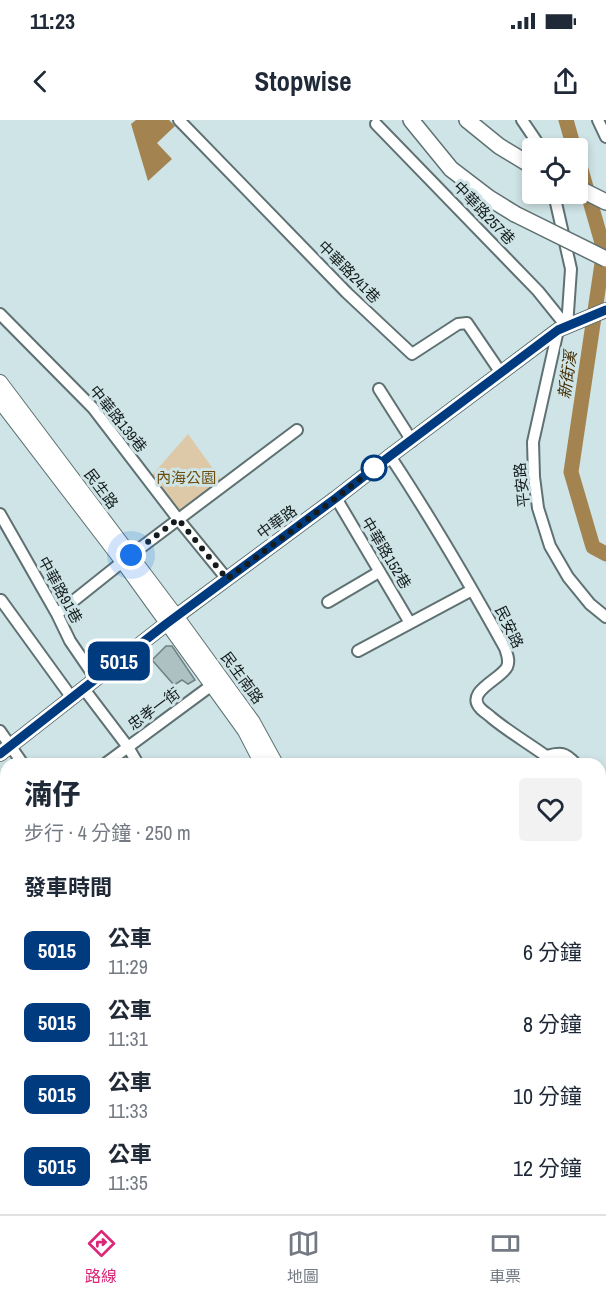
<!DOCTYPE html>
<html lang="zh-TW">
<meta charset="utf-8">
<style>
:root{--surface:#fff;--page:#f2f2f3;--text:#1f2937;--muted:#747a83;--line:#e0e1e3;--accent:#db2777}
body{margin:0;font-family:"Archivo Narrow","Noto Sans TC",sans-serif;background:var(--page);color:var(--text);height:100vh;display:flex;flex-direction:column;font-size:22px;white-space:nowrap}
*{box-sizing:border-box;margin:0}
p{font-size:20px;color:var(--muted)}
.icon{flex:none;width:33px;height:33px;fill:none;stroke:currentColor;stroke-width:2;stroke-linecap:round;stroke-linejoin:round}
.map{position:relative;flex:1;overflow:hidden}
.side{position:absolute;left:0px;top:638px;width:606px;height:458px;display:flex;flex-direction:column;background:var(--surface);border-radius:18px 18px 0 0;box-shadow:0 3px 9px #0003}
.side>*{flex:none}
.badge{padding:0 12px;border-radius:9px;font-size:21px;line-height:39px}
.fabs{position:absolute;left:522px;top:18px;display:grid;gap:12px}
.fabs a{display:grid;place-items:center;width:66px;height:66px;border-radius:6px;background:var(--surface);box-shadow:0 3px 9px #0003;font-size:30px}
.you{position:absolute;width:30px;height:30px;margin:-15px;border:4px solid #fff;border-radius:50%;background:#1a73e8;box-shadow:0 0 0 9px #1a73e833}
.map>.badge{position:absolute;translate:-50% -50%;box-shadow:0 0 0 3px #fff}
h2{padding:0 24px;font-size:22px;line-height:54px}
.round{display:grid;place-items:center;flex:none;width:63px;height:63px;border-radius:6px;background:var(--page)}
.overview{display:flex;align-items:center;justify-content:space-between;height:102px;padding:0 24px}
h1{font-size:28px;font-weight:800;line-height:45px}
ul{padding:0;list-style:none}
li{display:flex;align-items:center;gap:18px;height:72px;padding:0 24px}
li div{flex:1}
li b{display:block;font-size:22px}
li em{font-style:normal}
li .badge{min-width:66px;font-weight:700;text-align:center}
.status{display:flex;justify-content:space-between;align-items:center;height:42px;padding:0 30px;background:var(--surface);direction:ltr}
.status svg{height:16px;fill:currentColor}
header{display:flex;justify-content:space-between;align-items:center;height:78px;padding:0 24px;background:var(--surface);font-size:27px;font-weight:800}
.menu{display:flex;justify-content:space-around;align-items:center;height:84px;border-top:2px solid var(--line);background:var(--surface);font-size:16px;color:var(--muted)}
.menu a{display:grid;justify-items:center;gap:3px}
.menu .on{color:var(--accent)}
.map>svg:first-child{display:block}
.green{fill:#ddc9a7}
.water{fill:#a38451}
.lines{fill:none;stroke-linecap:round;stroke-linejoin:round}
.river{stroke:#a38451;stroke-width:15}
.building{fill:#adc1c3;stroke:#6e8183;stroke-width:1.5}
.minor-casing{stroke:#5f7172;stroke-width:14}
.major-casing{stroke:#5f7172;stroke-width:16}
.highway-casing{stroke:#5f7172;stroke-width:18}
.minor{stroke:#fff;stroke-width:10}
.major{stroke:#fff;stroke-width:14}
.highway{stroke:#fff;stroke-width:15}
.highway-bridge-casing{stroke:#5f7172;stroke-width:18;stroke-linecap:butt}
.highway-bridge{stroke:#fff;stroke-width:15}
.line-casing{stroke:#fff;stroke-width:14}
.line{stroke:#003b80;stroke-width:9}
.walk{stroke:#151c1d;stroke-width:6;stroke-dasharray:0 10.8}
.stop-dot{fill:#fff;stroke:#003b80;stroke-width:3}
.labels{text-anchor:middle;stroke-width:6;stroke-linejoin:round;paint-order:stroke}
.street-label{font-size:15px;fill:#151c1d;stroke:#cfe4e6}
.park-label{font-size:15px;fill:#6c4d0c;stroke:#cfe4e6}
.water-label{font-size:16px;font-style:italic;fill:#422c00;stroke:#cfe4e6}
</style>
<div class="status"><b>11:23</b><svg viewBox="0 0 49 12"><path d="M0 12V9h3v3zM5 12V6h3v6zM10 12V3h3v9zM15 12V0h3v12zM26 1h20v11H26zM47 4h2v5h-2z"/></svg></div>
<header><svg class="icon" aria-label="back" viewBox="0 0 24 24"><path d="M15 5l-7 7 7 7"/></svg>Stopwise<svg class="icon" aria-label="share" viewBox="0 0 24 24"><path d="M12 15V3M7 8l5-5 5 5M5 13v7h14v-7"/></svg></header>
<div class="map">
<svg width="606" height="1094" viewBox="0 0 606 1094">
<rect width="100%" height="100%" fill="#cfe4e6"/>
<path class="green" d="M 188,314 L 224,364 L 178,399 L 148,360 Z"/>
<path class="water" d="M 136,0 L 169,0 L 175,6 L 157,23 L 172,39 L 148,61 L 131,4 Z"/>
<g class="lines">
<path class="river" d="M 566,0 L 574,28
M 578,39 L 604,130 L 571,352 L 593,427 L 606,434"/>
</g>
<path class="building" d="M 166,526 L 172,526 L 195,560 L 188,564 L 182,560 L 174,565 L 152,540 Z"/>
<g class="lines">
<g class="minor-casing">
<path id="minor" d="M 179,0 L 347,173 L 412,234 L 458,204 L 467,203 L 501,253
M 522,0 L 541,28
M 598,0 L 606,17
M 376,4 L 538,171 L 567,207
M 554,74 L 571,149 L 567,207
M 0,194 L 93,288 L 178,399 L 227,459
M 558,210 L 533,322 L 534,357 L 538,388 L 550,426 L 568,457 L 590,484 L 606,497
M 379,269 L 412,321
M 390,336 C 431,398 469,463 505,528 C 507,535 510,540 507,547 C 500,560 464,572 481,589 C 484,592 489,595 492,598 C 509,612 528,623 546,636 C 561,632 565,632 576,644
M 336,378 L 410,503
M 0,394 L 57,494 L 70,521 L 96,559
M 1,480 L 72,578
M 328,482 L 379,452
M 57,494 L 131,435 L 297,310
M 358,531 L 472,470
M 84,569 L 128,627 L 138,644
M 0,611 L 23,644
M 105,644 L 216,562
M 600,685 L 606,695
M 0,730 L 6,726
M 0,826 L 6,821
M 0,933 L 6,926
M 600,944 L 606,940
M 0,952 L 6,954
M 0,1040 L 6,1043
M 96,1089 L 106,1094
M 167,1089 L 170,1094
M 283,1089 L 286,1094
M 332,1094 L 342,1089"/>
</g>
<g class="major-casing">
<path id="major" d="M 0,262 L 176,496 L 253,602 L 276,644
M 0,281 L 123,442 L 245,611 L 262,644
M 0,634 L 166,504 L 336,378 L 390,336 L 558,210 L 606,190
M 503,1089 L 506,1094
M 518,1089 L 521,1094"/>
</g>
<g class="highway-casing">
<path id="highway" d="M 411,0 L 451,49 L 489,78 L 515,94
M 467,0 L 499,26 L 532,46
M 578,68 L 606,82"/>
</g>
<use href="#minor" class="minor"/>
<use href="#major" class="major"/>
<use href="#highway" class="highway"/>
<g class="highway-bridge-casing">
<path id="highway-bridge" d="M 515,94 L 606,139"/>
</g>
<use href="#highway-bridge" class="highway-bridge"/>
</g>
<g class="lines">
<g class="line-casing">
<path id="line" d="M 0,634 L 166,504 L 336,378 L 390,336 L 558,210 L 606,190"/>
</g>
<use href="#line" class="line"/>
<path class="walk" d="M 131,435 L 178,399 L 227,459 L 336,378 L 374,348"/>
</g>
<circle class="stop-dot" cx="374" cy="348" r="12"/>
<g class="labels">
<g class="street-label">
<text transform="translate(484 93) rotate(46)" y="5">中華路257巷</text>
<text transform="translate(349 152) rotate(45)" y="5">中華路241巷</text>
<text transform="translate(118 299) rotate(51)" y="5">中華路139巷</text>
<text transform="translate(522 365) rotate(-96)" y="5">平安路</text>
<text transform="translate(101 369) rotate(53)" y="5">民生路</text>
<text transform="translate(277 402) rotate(-36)" y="5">中華路</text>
<text transform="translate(386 433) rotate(59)" y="5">中華路152巷</text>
<text transform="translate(60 470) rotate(61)" y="5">中華路91巷</text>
<text transform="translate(509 507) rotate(64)" y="5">民安路</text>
<text transform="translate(242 558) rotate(54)" y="5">民生南路</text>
<text transform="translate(154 589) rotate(-36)" y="5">忠孝一街</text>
</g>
<g class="park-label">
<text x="186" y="363">內海公園</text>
</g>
<g class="water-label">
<text transform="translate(567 255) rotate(-82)" y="6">新街溪</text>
</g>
</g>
</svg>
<div class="fabs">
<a><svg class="icon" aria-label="locate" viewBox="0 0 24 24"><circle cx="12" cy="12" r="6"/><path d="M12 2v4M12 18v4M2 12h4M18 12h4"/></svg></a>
</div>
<div class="you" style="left:131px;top:435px"></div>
<b class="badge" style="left:119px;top:541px;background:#003b80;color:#fff">5015</b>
<section class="side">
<div class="overview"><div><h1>湳仔</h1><p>步行 · 4 分鐘 · 250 m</p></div><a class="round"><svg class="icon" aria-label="heart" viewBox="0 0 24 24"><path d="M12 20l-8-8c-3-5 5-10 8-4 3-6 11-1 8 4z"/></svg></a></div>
<h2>發車時間</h2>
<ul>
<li><span class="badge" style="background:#003b80;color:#fff">5015</span><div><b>公車</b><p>11:29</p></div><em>6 分鐘</em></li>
<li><span class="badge" style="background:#003b80;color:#fff">5015</span><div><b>公車</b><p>11:31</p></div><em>8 分鐘</em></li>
<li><span class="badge" style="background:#003b80;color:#fff">5015</span><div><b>公車</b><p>11:33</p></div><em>10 分鐘</em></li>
<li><span class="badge" style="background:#003b80;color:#fff">5015</span><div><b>公車</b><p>11:35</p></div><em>12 分鐘</em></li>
</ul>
</section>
</div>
<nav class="menu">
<a class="on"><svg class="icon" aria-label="directions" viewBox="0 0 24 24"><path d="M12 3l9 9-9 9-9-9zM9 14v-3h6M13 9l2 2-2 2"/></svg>路線</a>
<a><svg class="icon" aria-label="map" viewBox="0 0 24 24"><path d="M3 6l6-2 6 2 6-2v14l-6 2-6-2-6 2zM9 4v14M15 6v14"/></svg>地圖</a>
<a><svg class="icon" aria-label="tickets" viewBox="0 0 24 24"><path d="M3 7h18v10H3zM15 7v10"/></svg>車票</a>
</nav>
